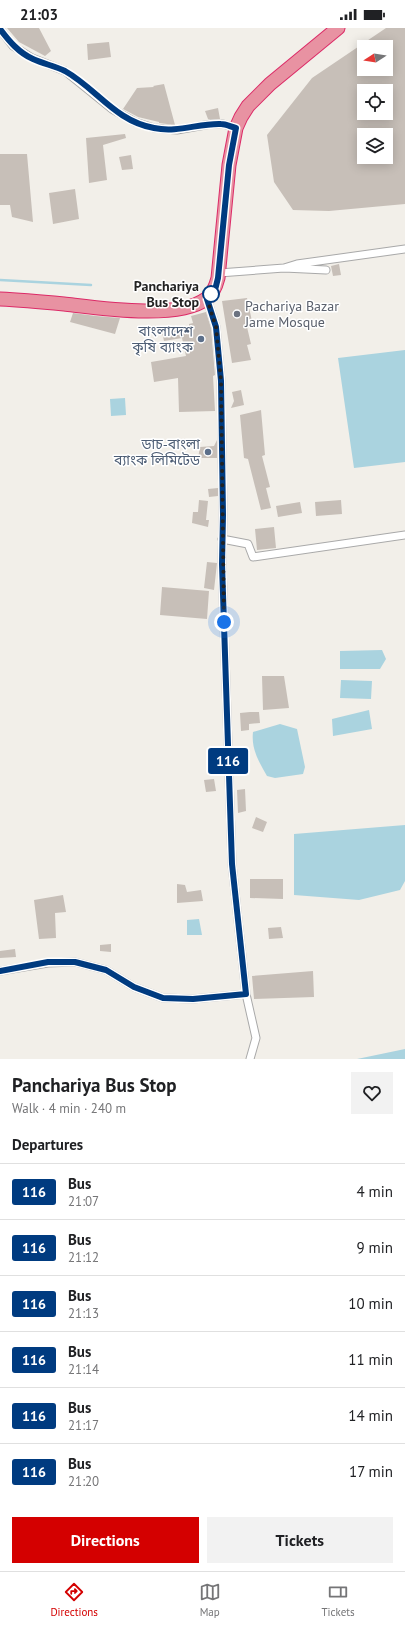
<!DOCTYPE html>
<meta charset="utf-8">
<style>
:root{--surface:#fff;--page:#f2f2f2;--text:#202124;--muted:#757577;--line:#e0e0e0;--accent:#d40000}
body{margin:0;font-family:"PT Sans","Noto Sans Bengali",sans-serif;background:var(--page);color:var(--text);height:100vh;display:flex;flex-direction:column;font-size:15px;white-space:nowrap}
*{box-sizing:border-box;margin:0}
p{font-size:13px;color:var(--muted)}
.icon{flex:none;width:22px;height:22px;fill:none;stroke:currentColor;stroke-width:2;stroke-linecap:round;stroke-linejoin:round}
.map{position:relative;height:1031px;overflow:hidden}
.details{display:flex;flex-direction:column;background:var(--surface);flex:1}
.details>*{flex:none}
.badge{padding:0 8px;border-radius:3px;font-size:14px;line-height:26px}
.needle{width:26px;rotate:258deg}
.fabs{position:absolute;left:357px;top:12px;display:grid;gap:8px}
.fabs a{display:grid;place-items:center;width:36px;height:36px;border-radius:0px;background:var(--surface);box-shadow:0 2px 10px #0003;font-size:20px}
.you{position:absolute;width:20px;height:20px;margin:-10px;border:3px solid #fff;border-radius:50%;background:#1a73e8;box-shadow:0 0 0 6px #1a73e833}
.map>.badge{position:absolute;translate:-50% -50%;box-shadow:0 0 0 2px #fff}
h2{padding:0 12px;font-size:15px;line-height:36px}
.round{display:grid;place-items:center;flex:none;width:42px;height:42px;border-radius:0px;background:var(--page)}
.headline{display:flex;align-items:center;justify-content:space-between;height:68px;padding:0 12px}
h1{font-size:19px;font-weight:600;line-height:30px}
.button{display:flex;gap:8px;margin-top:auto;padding:8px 12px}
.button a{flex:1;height:46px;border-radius:0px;background:var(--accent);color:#fff;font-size:16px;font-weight:600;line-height:46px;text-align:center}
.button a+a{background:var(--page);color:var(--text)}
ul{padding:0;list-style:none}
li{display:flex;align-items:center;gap:12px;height:56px;padding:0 12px;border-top:1px solid var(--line)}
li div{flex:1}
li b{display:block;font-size:15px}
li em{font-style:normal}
li .badge{min-width:44px;font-weight:700;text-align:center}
.status{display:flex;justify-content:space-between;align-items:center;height:28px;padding:0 20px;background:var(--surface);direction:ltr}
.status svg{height:11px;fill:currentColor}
.menu{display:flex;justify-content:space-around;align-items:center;height:56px;border-top:1px solid var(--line);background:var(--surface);font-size:11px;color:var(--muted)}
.menu a{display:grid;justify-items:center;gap:2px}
.menu .active{color:var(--accent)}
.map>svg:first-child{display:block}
.water{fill:#aad3df}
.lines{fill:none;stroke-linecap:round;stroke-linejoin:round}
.stream{stroke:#aad3df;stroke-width:2.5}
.building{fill:#c7bfb8;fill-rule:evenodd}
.street-casing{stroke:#a9a9a9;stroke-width:9}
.highway-casing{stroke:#dc2a67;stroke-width:15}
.street{stroke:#fff;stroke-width:7}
.highway{stroke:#e892a2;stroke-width:13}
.line-casing{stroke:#fff;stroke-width:9}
.line{stroke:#003b80;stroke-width:6}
.walk{stroke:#222;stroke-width:4;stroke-dasharray:0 7.2}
.stop-dot{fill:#fff;stroke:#003b80;stroke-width:2}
.worship-dot{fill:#6b7280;stroke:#fff;stroke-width:1.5}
.service-dot{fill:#5c6f8a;stroke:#fff;stroke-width:1.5}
.labels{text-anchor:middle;stroke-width:3;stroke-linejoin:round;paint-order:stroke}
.stop-label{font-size:14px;font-weight:bold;fill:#222;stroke:#fff;text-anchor:end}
.worship-label{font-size:14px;fill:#5b616d;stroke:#fff;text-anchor:start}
.service-label{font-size:14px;fill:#4e5e75;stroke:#fff;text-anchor:end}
</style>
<div class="status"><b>21:03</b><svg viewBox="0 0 49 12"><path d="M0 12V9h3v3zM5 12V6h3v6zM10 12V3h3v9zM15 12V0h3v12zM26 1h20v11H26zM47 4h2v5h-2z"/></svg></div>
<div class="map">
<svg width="405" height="1031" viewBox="0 0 405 1031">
<rect width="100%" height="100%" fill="#f2efe9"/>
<path class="water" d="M 405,322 L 405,434 L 354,440 L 338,330 Z
M 125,370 L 126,387 L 111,388 L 110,371 Z
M 382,622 L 386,631 L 380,641 L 340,641 L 340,623 Z
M 341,652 L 372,653 L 371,671 L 340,670 Z
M 369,682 L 372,701 L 333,708 L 332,691 Z
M 280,696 L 297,701 L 305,739 L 303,746 L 275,750 L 267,748 C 259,734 251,721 253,704 Z
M 405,797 L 405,853 L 400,862 L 359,872 L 294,867 L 294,806 Z
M 199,891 L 202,907 L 187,907 L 187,892 Z
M 405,1021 L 405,1031 L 357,1031 Z"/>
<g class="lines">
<path class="stream" d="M 0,252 L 91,257"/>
</g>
<path class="building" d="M 7,0 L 39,0 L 51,23 L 45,28 L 19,14 Z
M 386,0 L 405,0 L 405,176 L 329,183 L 293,182 L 274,154 L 267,107 L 312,50 ZM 364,19 L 386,19 L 386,41 L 364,41 ZM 364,63 L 386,63 L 386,85 L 364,85 ZM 364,107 L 386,107 L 386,129 L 364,129 Z
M 109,14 L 111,29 L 88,32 L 87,16 Z
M 164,56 L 175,97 L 159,95 L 159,94 L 138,89 L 123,81 L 137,60 L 154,59 L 153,58 Z
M 218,80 L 220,91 L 208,91 L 205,83 Z
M 125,106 L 126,110 L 103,117 L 107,152 L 89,155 L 86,110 Z
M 0,126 L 27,126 L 33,194 L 12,189 L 10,177 L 0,177 Z
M 131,127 L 133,141 L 122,142 L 119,129 Z
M 75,161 L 79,191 L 53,196 L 49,165 Z
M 339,236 L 341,247 L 333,248 L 331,238 Z
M 247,270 L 253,298 L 247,299 L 251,316 L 247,317 L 251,332 L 232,335 L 222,273 Z
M 206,284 L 211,300 L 215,347 L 213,348 L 215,383 L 179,384 L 178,350 L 154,354 L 151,334 L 186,328 L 182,310 L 164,313 L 162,304 L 189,299 L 189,296 L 193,295 L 191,288 Z
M 73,285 L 96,288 L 120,290 L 115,306 L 70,294 Z
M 241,362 L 244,377 L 231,380 L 234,373 L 232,364 Z
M 261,382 L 265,427 L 262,428 L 270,459 L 266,460 L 271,480 L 261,482 L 248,431 L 244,430 L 240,387 Z
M 217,412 L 217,430 L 198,430 L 200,419 L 214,418 Z
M 218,460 L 218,468 L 209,469 L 208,461 Z
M 199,472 L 208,473 L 206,492 L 209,492 L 208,499 L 192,495 L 193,484 L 198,484 Z
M 341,472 L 342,486 L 316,488 L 315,474 Z
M 300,474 L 302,485 L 278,489 L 276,478 Z
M 274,499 L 276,520 L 257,522 L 255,501 Z
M 207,534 L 217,535 L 214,562 L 204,560 Z
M 162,559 L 209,563 L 207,591 L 160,587 Z
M 262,648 L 284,648 L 289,680 L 263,682 Z
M 250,684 L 259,684 L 260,695 L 249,696 L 249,702 L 241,703 L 240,685 Z
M 214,751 L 216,763 L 206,764 L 204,752 Z
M 245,761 L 246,783 L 238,785 L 237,762 Z
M 256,789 L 267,794 L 263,804 L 252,800 Z
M 250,851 L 283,851 L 283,871 L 250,870 Z
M 177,856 L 185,857 L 187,864 L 201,862 L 203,873 L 177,875 Z
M 63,867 L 66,884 L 55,885 L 56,910 L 39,911 L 34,872 Z
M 281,899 L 283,910 L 269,911 L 268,900 Z
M 111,916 L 111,924 L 100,923 L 100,917 Z
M 15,921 L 16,929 L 0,930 L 0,923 Z
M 313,943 L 314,969 L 254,971 L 252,948 Z"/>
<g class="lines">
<g class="street-casing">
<path id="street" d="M 0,1 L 13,18 L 32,30 L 65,43 L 112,81 L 135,94 L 154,100 L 164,101 L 177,102 L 211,96 L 223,96 L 236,100
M 284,240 L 297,236 L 405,221
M 219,245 L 284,240 L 326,242
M 207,271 L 216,299 L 221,353 L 223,487 L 222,536 L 232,836 L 246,966 L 256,1010 L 250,1031
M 222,511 L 248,516 L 253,529 L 405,507
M 0,943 L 48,935 L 75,934 L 106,942 L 134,959 L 163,970 L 193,971 L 246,966"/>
</g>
<g class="highway-casing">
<path id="highway" d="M 0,271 C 21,272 43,274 64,276 C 99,280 178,292 206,271 C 213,266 216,258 218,250 L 229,137 L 236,100 L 241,89 L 248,78 L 270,56 L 338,0"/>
</g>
<use href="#street" class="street"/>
<use href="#highway" class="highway"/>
</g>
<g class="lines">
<g class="line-casing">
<path id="line" d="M 0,1 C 9,13 19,25 33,31 C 44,36 55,38 65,43 C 97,61 115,93 154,100 C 178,105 199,95 221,96 C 226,96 231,99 236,100 L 229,137 L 218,250 L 215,262 L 207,271 L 216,299 L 221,353 L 223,487 L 222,536 L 231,807 L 232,836 L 246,966 L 193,971 L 163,970 L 134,959 L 106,942 L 75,934 L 48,934 L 0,943"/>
</g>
<use href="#line" class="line"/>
<path class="walk" d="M 211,266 L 207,271 L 216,299 L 221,353 L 224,594"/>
</g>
<circle class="stop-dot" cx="211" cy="266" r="8"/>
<circle class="worship-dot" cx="237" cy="286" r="4"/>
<g class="service-dot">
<circle cx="201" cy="311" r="4"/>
<circle cx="208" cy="424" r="4"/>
</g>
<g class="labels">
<g class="stop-label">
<text x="199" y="263">Panchariya<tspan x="199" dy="16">Bus Stop</tspan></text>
</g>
<g class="worship-label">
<text x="245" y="283">Pachariya Bazar<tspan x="245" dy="16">Jame Mosque</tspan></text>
</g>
<g class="service-label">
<text x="193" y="308">বাংলাদেশ<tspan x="193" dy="16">কৃষি ব্যাংক</tspan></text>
<text x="200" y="421">ডাচ-বাংলা<tspan x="200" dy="16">ব্যাংক লিমিটেড</tspan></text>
</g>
</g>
</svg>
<div class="fabs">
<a><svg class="needle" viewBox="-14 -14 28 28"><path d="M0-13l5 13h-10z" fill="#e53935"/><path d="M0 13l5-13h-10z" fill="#757577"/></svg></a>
<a><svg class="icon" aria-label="locate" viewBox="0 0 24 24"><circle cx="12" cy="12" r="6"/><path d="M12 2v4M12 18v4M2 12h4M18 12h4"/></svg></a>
<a><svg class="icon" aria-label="layers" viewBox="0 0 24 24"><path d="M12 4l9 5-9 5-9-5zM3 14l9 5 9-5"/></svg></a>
</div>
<div class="you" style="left:224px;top:594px"></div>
<b class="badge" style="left:228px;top:733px;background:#003b80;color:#fff">116</b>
</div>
<section class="details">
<div class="headline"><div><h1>Panchariya Bus Stop</h1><p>Walk · 4 min · 240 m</p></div><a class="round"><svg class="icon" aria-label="heart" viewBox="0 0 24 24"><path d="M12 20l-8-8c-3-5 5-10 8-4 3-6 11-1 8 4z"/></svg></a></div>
<h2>Departures</h2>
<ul>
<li><span class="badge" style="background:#003b80;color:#fff">116</span><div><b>Bus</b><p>21:07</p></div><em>4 min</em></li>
<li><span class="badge" style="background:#003b80;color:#fff">116</span><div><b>Bus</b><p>21:12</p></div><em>9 min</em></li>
<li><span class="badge" style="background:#003b80;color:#fff">116</span><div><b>Bus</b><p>21:13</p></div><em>10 min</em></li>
<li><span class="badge" style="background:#003b80;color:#fff">116</span><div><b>Bus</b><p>21:14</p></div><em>11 min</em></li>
<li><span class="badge" style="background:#003b80;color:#fff">116</span><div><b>Bus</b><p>21:17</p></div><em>14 min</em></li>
<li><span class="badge" style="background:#003b80;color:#fff">116</span><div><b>Bus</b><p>21:20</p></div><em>17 min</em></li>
</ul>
<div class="button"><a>Directions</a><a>Tickets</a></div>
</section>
<nav class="menu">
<a class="active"><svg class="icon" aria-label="directions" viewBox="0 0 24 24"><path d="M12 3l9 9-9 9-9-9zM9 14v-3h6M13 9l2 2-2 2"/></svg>Directions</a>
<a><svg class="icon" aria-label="map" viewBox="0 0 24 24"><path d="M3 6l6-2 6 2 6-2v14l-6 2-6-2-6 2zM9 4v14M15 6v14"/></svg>Map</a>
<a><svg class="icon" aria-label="tickets" viewBox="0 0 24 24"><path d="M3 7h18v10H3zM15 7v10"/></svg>Tickets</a>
</nav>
